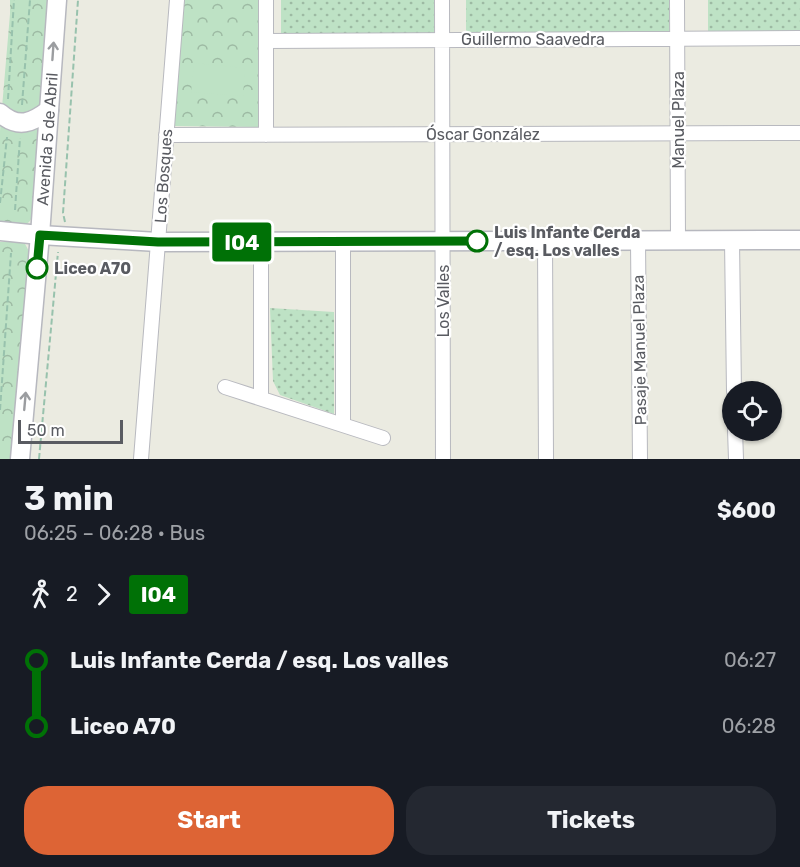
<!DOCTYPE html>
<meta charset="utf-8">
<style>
:root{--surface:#171b24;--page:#242831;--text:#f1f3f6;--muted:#9ea1a6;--accent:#dd6435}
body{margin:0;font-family:Rubik,sans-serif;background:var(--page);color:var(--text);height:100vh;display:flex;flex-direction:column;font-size:22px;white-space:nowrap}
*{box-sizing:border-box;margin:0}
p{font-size:20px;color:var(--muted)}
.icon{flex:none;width:33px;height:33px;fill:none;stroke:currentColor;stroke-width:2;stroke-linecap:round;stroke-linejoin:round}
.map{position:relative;height:459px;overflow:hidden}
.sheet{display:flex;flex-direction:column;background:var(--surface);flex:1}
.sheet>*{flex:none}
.badge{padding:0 12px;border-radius:4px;font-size:21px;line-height:39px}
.tools{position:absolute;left:722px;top:381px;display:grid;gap:12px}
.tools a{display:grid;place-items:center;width:60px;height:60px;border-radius:50%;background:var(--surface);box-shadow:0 2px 4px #0004;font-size:30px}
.scale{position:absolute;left:18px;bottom:15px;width:105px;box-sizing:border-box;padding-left:6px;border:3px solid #595b61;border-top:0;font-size:16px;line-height:21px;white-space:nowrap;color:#595b61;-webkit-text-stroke:4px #fff;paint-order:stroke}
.map>.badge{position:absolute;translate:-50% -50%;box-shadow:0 0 0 3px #fff}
.legs{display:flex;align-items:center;gap:9px;height:66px;padding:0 24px;font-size:20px}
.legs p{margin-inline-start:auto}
.overview{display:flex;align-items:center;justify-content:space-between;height:102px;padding:0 24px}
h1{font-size:33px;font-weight:700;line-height:45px}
.button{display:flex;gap:12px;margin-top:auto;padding:12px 24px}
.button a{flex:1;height:69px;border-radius:24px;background:var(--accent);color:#fff;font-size:24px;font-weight:700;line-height:69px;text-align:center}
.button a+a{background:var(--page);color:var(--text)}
ul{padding:0 24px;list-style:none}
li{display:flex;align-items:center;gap:21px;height:66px;font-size:22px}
li i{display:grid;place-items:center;width:9px;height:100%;margin:0 8px;background:currentColor}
li i::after{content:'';width:15px;height:15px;margin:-8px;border:4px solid;border-radius:50%;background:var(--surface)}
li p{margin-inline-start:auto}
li:first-child i{background:linear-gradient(#0000 50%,currentColor 0)}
li:last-child i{background:linear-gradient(currentColor 50%,#0000 0)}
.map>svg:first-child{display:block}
.grass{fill:url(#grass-dots)}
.park{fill:url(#park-crowns)}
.pitch{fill:#bee2c5}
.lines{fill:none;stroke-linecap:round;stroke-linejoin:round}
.street-casing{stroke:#b8b9bf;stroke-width:16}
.secondary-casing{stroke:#b7b8bf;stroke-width:21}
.path{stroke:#98c2ad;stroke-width:2;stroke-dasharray:6 3;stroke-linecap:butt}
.street{stroke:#fff;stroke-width:14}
.secondary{stroke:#fff;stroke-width:18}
.oneway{stroke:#9b9da0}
.line-1-casing{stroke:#fff;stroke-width:14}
.line-1{stroke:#007106;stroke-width:9}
.stop-1-dot{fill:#fff;stroke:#007106;stroke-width:3}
.labels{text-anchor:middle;stroke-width:4.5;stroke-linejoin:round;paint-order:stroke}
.street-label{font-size:16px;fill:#595b61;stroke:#fff}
.stop-label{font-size:16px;font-weight:bold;fill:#595b61;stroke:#fff;text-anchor:start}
</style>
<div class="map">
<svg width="800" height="459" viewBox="0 0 800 459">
<defs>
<pattern id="grass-dots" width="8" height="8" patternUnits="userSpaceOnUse" patternTransform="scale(1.5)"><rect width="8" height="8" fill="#bee2c5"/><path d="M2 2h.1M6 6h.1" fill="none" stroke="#9dbaa3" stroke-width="1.8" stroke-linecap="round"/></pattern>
<pattern id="park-crowns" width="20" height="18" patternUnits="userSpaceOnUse" patternTransform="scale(1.5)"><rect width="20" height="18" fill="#bee2c5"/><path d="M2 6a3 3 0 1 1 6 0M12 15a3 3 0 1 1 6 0" fill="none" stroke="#9dbaa3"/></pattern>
</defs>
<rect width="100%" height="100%" fill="#ebebe1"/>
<path class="grass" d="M 281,0 L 436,0 L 436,36 L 281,36 Z
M 466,0 L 669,0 L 669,34 L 466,35 Z
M 708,0 L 800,0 L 800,35 L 708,36 Z
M 270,308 L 334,312 L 334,414 L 280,395 L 273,381 Z"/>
<path class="park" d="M 10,0 L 49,0 L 32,218 L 29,222 L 25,225 L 0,222 L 0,131 L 10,14 Z
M 184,0 L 259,0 L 260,127 L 174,126 Z
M 0,242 L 24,242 L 31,255 L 13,459 L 0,459 Z"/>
<path class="pitch" d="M 194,63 L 245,68 L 243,96 L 191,92 Z"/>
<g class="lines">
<g class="street-casing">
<path id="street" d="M 266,0 L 266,135
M 442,0 L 443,459
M 677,0 L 678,240
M 266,41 L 800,38
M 166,135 L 800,133
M 732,240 L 734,392
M 261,241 L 261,398
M 343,241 L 343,425
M 545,241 L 546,459
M 638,241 L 640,459
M 225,387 L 383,438
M 735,430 L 736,459
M 141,459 L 177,0"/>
</g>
<g class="secondary-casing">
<g id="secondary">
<path d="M 0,113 C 18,129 32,123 49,110"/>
<path d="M 0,231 L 40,235 L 158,242 L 800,240"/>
<path id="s1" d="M 20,459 L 40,235 L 57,0"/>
</g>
</g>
<path class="path" d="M 8,99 L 14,0
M 22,105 L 30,0
M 0,203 L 7,137
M 15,210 L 20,138
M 65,222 L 63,213 L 78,0
M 0,410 L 11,253
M 39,459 L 58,252"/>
<use href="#street" class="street"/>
<use href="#secondary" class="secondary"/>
</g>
<defs><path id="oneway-shaft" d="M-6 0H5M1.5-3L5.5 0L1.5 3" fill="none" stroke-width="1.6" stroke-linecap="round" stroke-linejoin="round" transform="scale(1.5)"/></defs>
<g class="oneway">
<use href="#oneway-shaft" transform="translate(53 51) rotate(-86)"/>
<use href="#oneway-shaft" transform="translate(25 401) rotate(-85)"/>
</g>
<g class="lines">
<g class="line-1-casing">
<path id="line-1" d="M 37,268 L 40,235 L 158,242 L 477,241"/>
</g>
<use href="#line-1" class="line-1"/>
</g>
<g class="stop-1-dot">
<circle cx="477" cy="241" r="10"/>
<circle cx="37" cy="268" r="10"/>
</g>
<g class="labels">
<g class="street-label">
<text x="533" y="45">Guillermo Saavedra</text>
<text transform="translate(678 120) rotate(-90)" y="6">Manuel Plaza</text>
<text x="483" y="140">Óscar González</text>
<text dy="6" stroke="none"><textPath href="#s1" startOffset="321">Avenida 5 de Abril</textPath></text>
<text transform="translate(163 176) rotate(-86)" y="6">Los Bosques</text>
<text transform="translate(443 301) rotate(-90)" y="6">Los Valles</text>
<text transform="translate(639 350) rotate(-91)" y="6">Pasaje Manuel Plaza</text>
</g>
<g class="stop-label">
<text x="494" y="238">Luis Infante Cerda<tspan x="494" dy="18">/ esq. Los valles</tspan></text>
<text x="54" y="274">Liceo A70</text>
</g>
</g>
</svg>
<div class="tools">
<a><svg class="icon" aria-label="locate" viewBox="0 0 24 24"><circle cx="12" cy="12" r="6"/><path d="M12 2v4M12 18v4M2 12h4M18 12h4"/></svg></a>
</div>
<div class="scale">50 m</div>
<b class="badge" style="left:242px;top:242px;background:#007106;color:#fff">I04</b>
</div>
<section class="sheet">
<div class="overview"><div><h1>3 min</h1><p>06:25 – 06:28 · Bus</p></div><b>$600</b></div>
<div class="legs"><svg class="icon" aria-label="walk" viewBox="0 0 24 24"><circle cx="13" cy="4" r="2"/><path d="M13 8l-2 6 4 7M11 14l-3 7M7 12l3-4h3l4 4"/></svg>2<svg class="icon" aria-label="forward" viewBox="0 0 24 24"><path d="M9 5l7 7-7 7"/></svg><b class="badge" style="background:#007106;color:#fff">I04</b></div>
<ul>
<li><i style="color:#007106"></i><b>Luis Infante Cerda / esq. Los valles</b><p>06:27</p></li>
<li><i style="color:#007106"></i><b>Liceo A70</b><p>06:28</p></li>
</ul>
<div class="button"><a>Start</a><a>Tickets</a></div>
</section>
